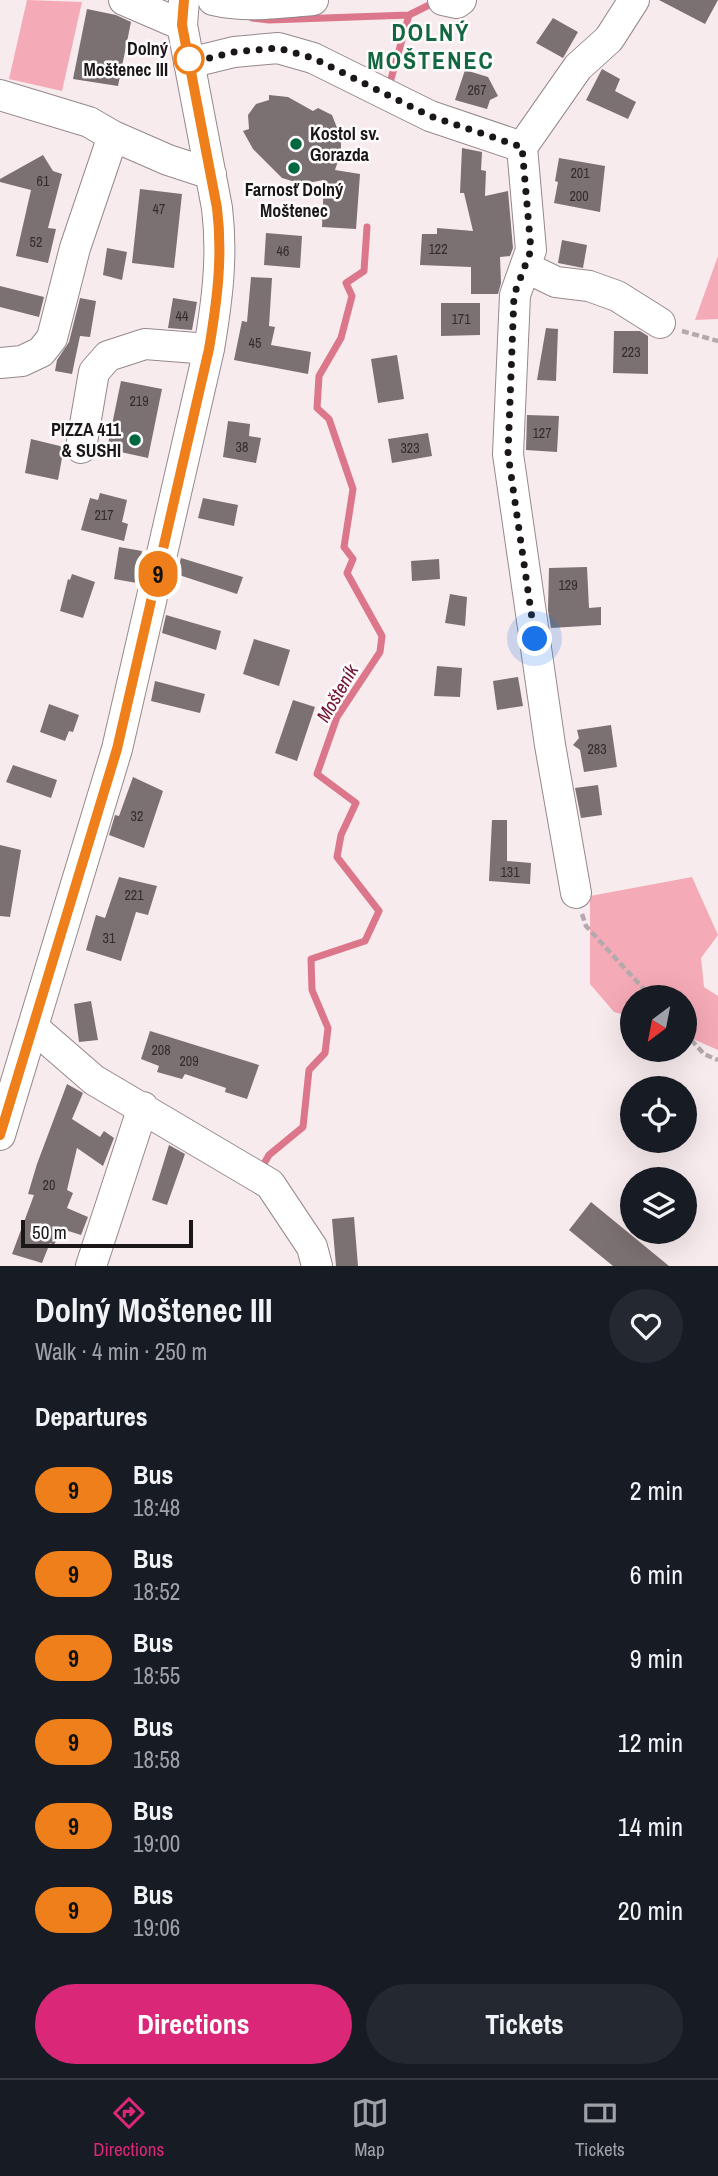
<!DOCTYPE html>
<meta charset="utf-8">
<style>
:root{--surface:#171b24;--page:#242831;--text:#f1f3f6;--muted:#9ea1a6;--line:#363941;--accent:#db2777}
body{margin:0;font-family:"Archivo Narrow",sans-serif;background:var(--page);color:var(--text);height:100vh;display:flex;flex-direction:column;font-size:26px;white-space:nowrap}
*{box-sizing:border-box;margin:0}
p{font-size:23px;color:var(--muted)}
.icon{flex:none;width:38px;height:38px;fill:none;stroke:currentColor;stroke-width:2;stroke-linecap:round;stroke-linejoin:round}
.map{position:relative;height:1266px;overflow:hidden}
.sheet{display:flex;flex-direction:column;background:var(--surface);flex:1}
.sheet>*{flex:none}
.badge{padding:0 14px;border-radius:23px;font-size:24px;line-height:46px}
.needle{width:46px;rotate:212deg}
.buttons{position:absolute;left:620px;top:985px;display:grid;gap:14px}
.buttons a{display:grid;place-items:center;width:77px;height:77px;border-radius:50%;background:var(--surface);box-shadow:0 7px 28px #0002;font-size:35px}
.scale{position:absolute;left:21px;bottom:18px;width:172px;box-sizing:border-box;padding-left:7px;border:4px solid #1b1718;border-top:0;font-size:19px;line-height:24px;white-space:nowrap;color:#1b1718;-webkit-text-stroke:5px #fefbfc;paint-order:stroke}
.you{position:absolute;width:35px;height:35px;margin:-18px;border:5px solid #fff;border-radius:50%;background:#1a73e8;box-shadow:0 0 0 10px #1a73e833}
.map>.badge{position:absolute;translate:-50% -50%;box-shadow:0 0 0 4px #fff}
h2{padding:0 35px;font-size:26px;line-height:63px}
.round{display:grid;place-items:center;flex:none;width:74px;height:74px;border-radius:37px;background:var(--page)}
.headline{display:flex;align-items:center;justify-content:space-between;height:119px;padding:0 35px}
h1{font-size:33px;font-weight:700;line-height:52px}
.primary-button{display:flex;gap:14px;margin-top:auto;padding:14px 35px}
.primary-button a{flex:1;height:80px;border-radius:42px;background:var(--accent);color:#fff;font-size:28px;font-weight:700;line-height:80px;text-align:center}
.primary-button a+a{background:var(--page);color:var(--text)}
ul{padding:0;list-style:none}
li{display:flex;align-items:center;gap:21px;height:84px;padding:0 35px}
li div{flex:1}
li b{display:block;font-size:26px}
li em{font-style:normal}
li .badge{min-width:77px;font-weight:700;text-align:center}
.dock{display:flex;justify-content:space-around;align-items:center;height:98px;border-top:2px solid var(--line);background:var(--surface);font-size:19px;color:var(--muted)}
.dock a{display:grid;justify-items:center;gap:4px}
.dock .current{color:var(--accent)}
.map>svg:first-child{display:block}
.green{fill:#f5aab7}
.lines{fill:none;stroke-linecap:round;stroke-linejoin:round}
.stream{stroke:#db768b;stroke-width:7}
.building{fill:#7b7072}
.minor-casing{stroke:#95898b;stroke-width:32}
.path{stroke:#b4a9ab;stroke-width:4.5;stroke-dasharray:7 3.5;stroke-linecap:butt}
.minor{stroke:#fff;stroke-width:30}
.line-casing{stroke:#fff;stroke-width:16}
.line{stroke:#ef7f1a;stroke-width:10}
.walk{stroke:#1b1718;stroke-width:7;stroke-dasharray:0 12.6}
.stop-dot{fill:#fff;stroke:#ef7f1a;stroke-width:3.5}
.poi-dot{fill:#00683e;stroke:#fefbfc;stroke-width:2.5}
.labels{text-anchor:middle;stroke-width:5;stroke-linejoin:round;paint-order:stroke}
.number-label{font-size:14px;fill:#332d2e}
.stop-label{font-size:18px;font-weight:bold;fill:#1b1718;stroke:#fefbfc;text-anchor:end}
.poi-label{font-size:18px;font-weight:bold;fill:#1b1718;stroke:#fefbfc;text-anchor:start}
.water-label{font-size:19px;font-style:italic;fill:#711533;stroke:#fefbfc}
.district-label{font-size:24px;font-weight:bold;letter-spacing:2px;fill:#126640;stroke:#fefbfc}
</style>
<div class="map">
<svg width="718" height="1266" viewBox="0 0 718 1266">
<rect width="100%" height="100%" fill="#f8ebed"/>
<path class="green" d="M 27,0 L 82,2 L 62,91 L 9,79 Z
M 718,256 L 718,319 L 695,320 Z
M 692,877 L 718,935 L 701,958 L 704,987 L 718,996 L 718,1050 L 684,1035 L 684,998 L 632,998 L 632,1017 L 614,1012 L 590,984 L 590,896 Z"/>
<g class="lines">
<path class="stream" d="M 252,18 L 269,20 L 409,15
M 389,86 L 409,15 L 435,2
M 265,1171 L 262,1167 L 269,1155 L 303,1127 L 309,1070 L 325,1053 L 328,1028 L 312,990 L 311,959 L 365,941 L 379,911 L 337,857 L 341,835 L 356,803 L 317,774 L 337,717 L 380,652 L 382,636 L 347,573 L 353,559 L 344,547 L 353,489 L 329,419 L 317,408 L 319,376 L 341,338 L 352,296 L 346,283 L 364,271 L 367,227"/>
</g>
<path class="building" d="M 659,0 L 718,0 L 705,24 Z
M 87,9 L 116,15 L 131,22 L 118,86 L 73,79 Z
M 553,18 L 578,32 L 563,58 L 536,43 Z
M 602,69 L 620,79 L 615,91 L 636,102 L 628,119 L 586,100 Z
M 465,70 L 488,77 L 498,96 L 490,100 L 487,109 L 455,100 Z
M 269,95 L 288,97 L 313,111 L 318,108 L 332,115 L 341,138 L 341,152 L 335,170 L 360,174 L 356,229 L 322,227 L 324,180 L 302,184 L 282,178 L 253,149 L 243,131 L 249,129 L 248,115 L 256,104 L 269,100 Z
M 462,148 L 482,152 L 481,170 L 486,171 L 485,196 L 508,191 L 513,248 L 510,256 L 500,257 L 501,283 L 498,294 L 471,294 L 471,267 L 420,265 L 422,234 L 437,234 L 437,228 L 473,231 L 464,193 L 460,193 Z
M 43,155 L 53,171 L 62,174 L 48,228 L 56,229 L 48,263 L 16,256 L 31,190 L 0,182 L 0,179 Z
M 559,158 L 605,166 L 600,212 L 554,203 L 558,182 L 555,181 Z
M 140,189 L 182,194 L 174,268 L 132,263 Z
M 266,233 L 302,236 L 300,268 L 264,265 Z
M 562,240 L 587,245 L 583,268 L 558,263 Z
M 107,248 L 127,252 L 122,280 L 103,275 Z
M 251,277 L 272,278 L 269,326 L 275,327 L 271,345 L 311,352 L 308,374 L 234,360 L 242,321 L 247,322 Z
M 0,286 L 44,297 L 39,317 L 0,307 Z
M 80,298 L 96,301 L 90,337 L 80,336 L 72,374 L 55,371 L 57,360 L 69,342 Z
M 173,298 L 197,302 L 192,330 L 168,328 Z
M 441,303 L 480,303 L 480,335 L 441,336 Z
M 546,328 L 558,329 L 556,381 L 537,380 Z
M 614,331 L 640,331 L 648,336 L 648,374 L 613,373 Z
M 397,355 L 404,399 L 378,403 L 371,359 Z
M 121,381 L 162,389 L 148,458 L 107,449 Z
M 527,415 L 559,416 L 557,452 L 526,450 Z
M 228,421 L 250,424 L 249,436 L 261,438 L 256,463 L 223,457 Z
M 428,433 L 432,456 L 392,463 L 388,439 Z
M 31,439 L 64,447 L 58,480 L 25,473 Z
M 100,493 L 127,500 L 122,522 L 128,524 L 124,541 L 81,530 L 90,498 L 98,500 Z
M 203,498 L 238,505 L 234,526 L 198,518 Z
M 119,547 L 142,551 L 137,583 L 114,579 Z
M 181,558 L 243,577 L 237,594 L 176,574 Z
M 439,559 L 440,579 L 412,581 L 411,561 Z
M 587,567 L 589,608 L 601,607 L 601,625 L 551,628 L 548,610 L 549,568 Z
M 72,574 L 95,582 L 83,618 L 60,611 L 68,579 L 70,580 Z
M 450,594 L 467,597 L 465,626 L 445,623 Z
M 166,615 L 221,631 L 216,650 L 162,633 Z
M 254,639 L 290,650 L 279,686 L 243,674 Z
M 437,666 L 462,668 L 460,697 L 434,696 Z
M 518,677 L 523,706 L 497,710 L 493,681 Z
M 155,681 L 205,694 L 200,713 L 151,701 Z
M 293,700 L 315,707 L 297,761 L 275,753 Z
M 49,704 L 79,715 L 73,732 L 69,731 L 65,741 L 40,732 Z
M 611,725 L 617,767 L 584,772 L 580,750 L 573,745 L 579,738 L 577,730 Z
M 13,765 L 57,780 L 51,798 L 6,782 Z
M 133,777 L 163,791 L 144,848 L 109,835 L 115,815 L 119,816 Z
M 598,785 L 602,815 L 581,818 L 575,788 Z
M 492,820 L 507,820 L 507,861 L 531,863 L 530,884 L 489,881 Z
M 0,845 L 21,850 L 10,917 L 0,916 Z
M 119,877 L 157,886 L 148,915 L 136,912 L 121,961 L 86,950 L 96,915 L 105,918 Z
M 91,1001 L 98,1040 L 79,1042 L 74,1004 Z
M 150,1031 L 259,1065 L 247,1099 L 225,1092 L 226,1088 L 185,1074 L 182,1079 L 157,1072 L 159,1066 L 141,1059 Z
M 67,1084 L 83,1093 L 72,1119 L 100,1137 L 104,1131 L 114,1138 L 103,1166 L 77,1148 L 67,1190 L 73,1193 L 67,1208 L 88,1217 L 81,1235 L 62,1229 L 54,1245 L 50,1243 L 42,1263 L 12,1254 L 34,1195 L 28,1194 L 37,1164 Z
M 169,1145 L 185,1154 L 167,1205 L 152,1200 Z
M 591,1202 L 669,1266 L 613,1266 L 569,1230 Z
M 354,1217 L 358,1266 L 336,1266 L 332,1219 Z"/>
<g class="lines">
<g class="minor-casing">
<path id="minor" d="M 124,0 L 182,25
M 213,0 C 245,8 280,3 313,0
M 443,0 L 457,3 L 461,0
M 189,63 L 234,52 L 278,48 L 313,58 L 430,116 L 522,147
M 0,95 L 89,122 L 113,136
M 525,267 L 556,282 L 589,286 L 617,296 L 660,323
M 0,363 L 22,361 L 41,352 L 52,338 L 75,248 L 113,136 L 168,160 L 211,174
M 81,448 L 94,372 L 108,356 L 145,344 L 209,349
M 576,893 L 550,745 L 508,454 L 515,295 L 531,250 L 522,147 L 578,67 L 609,39 L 634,0
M 34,1028 L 94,1080 L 270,1184 L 312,1247 L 317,1266
M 0,1135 L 117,749 L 209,349 C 217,301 223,257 217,208 L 182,25 L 184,0
M 91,1266 L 143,1107"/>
</g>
<path class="path" d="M 682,331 L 718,341
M 582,914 L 586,926 L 652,998
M 684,1032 L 704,1054 L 718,1060"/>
<use href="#minor" class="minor"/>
</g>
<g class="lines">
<g class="line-casing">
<path id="line" d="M 0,1135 L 117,749 L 209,349 C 217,301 223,257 217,208 L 182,25 L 184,0"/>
</g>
<use href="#line" class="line"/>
<path class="walk" d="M 189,59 L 189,63 L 234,52 L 278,48 L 313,58 L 430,116 L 522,147 L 531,250 L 514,295 L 508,454 L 535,639"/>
</g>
<circle class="stop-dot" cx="189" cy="59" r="14"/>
<g class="poi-dot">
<circle cx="296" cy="144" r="7"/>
<circle cx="294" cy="168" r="7"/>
<circle cx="135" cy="440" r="7"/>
</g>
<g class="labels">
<g class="number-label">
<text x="477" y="95">267</text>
<text x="580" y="178">201</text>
<text x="43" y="186">61</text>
<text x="579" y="201">200</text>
<text x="159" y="214">47</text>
<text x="36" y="247">52</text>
<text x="438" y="254">122</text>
<text x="283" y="256">46</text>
<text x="182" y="321">44</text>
<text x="461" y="324">171</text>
<text x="255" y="348">45</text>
<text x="631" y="357">223</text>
<text x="139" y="406">219</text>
<text x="542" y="438">127</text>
<text x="242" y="452">38</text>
<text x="410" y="453">323</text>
<text x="104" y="520">217</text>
<text x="568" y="590">129</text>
<text x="597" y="754">283</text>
<text x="137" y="821">32</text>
<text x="510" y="877">131</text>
<text x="134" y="900">221</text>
<text x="109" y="943">31</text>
<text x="161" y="1055">208</text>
<text x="189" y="1066">209</text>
<text x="49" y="1190">20</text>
</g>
<g class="stop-label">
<text x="168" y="55">Dolný<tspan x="168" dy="21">Moštenec III</tspan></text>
</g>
<g class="poi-label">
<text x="310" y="140">Kostol sv.<tspan x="310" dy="21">Gorazda</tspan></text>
<text x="294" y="196" text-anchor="middle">Farnosť Dolný<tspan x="294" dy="21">Moštenec</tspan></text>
<text x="121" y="436" text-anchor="end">PIZZA 411<tspan x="121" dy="21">&amp; SUSHI</tspan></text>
</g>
<g class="water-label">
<text transform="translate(337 693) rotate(-60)" y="7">Mošteník</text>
</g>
<g class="district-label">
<text x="431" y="41">DOLNÝ<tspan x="431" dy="28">MOŠTENEC</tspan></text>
</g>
</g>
</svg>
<div class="buttons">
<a><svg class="needle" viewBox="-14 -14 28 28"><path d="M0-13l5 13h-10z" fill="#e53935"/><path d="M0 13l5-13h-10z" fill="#9ea1a6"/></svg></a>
<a><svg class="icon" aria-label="locate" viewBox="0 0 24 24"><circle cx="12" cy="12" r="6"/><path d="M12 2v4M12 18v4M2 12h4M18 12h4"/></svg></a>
<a><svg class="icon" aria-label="layers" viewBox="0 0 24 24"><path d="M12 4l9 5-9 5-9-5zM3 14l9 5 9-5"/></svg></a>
</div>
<div class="scale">50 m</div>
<div class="you" style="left:535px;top:639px"></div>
<b class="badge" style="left:158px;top:574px;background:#ef7f1a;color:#111">9</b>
</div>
<section class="sheet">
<div class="headline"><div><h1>Dolný Moštenec III</h1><p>Walk · 4 min · 250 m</p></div><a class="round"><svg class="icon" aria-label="heart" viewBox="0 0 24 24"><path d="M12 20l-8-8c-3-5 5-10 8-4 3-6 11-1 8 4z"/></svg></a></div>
<h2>Departures</h2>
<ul>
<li><span class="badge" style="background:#ef7f1a;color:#111">9</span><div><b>Bus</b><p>18:48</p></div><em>2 min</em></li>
<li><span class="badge" style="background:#ef7f1a;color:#111">9</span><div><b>Bus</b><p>18:52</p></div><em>6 min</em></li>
<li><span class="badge" style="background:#ef7f1a;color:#111">9</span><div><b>Bus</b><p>18:55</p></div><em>9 min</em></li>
<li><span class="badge" style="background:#ef7f1a;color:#111">9</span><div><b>Bus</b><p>18:58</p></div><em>12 min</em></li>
<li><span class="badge" style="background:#ef7f1a;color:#111">9</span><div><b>Bus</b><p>19:00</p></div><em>14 min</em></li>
<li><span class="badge" style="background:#ef7f1a;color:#111">9</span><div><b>Bus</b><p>19:06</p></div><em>20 min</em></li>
</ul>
<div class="primary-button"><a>Directions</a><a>Tickets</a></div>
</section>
<nav class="dock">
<a class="current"><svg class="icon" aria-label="directions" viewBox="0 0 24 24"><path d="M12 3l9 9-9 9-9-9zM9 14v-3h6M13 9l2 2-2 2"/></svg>Directions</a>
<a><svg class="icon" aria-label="map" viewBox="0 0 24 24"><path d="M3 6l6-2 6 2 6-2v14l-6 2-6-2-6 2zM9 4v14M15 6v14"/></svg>Map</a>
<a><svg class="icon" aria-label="tickets" viewBox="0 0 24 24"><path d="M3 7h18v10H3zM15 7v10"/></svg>Tickets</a>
</nav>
